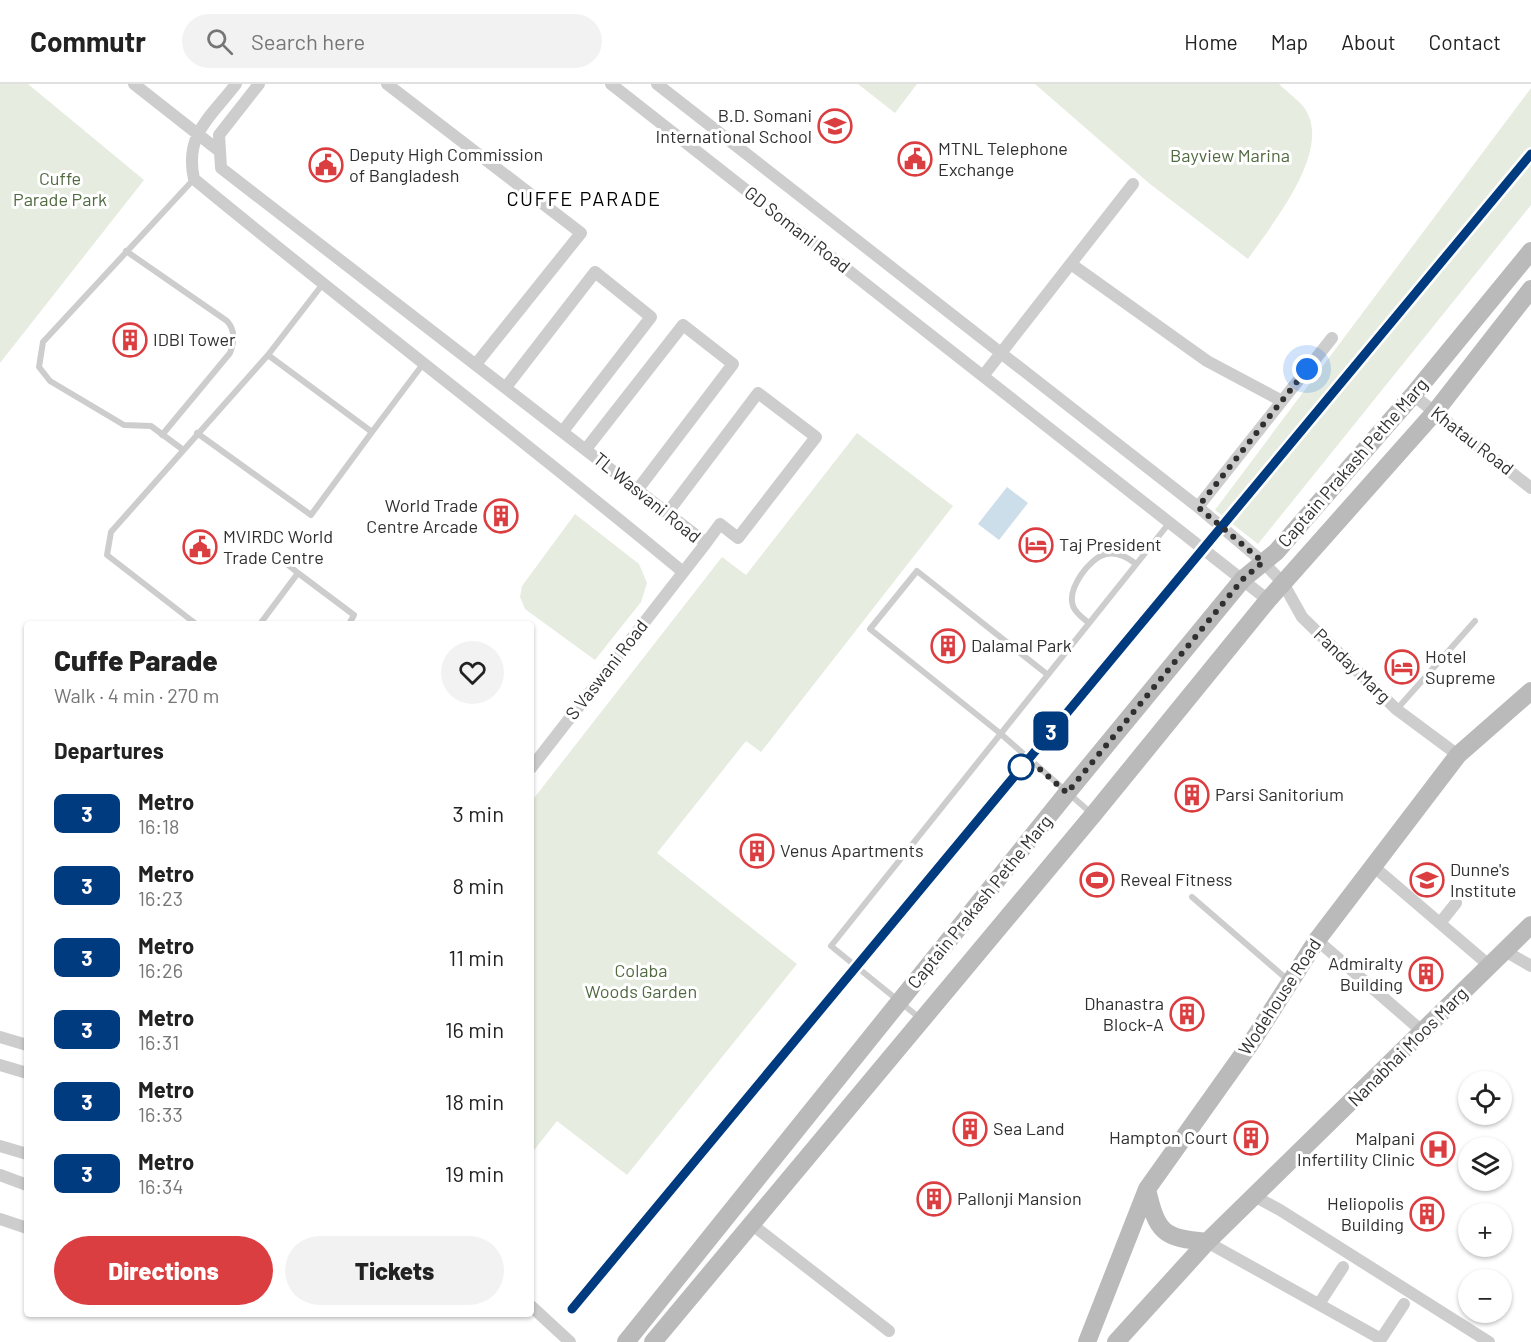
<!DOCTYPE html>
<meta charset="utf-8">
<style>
:root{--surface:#fff;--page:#f2f2f2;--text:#222;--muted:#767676;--line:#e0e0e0;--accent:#db3e41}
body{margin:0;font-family:Barlow,sans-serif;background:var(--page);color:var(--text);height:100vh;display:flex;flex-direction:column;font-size:22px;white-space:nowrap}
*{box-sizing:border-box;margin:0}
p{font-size:20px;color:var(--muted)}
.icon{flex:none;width:33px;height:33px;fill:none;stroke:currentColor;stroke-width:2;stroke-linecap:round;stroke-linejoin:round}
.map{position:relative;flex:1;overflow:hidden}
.details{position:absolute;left:24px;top:537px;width:510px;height:696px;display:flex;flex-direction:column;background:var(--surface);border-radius:6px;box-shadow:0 2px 4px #0004}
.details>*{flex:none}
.badge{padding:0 12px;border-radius:9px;font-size:21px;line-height:39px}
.controls{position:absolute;left:1458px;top:987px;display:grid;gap:12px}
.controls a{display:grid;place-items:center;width:54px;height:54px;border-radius:50%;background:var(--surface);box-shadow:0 2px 4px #0004;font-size:30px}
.you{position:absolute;width:30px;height:30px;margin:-15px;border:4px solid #fff;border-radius:50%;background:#1a73e8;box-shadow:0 0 0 9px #1a73e833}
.map>.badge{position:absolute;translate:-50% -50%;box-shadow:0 0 0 3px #fff}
h2{padding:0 30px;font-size:22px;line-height:54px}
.round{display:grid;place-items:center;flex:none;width:63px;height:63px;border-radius:32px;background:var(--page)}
.headline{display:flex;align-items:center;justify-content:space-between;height:102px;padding:0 30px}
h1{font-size:28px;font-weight:800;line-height:45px}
.action{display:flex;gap:12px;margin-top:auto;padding:12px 30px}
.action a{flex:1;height:69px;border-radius:36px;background:var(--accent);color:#fff;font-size:24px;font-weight:800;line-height:69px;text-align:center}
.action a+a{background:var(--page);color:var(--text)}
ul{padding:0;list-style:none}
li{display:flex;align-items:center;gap:18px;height:72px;padding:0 30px}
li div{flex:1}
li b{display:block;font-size:22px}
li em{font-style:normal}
li .badge{min-width:66px;font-weight:700;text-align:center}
header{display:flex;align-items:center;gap:36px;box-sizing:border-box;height:84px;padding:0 30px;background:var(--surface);border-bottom:2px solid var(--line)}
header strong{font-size:28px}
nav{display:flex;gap:33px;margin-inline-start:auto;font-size:21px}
.search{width:420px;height:54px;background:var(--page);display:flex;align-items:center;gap:15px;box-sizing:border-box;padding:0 21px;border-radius:33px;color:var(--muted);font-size:22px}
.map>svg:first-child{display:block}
.green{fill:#e6ecdf}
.water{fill:#cddeeb}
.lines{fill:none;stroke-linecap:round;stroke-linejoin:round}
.service{stroke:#cdcdcd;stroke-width:6}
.minor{stroke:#cdcdcd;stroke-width:12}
.secondary{stroke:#bababa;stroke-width:18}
.line-casing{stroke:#fff;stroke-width:14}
.line{stroke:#003b80;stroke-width:9}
.walk{stroke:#303030;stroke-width:6;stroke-dasharray:0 10.8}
.stop-dot{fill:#fff;stroke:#003b80;stroke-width:3}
.labels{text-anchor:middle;stroke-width:6;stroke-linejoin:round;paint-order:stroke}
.poi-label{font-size:18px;fill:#303030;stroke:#fff;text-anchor:start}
.park-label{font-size:18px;fill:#516a40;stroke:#fff}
.street-label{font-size:18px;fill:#303030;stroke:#fff}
.neighbourhood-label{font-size:20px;letter-spacing:1.5px;fill:#000;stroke:#fff}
</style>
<header>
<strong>Commutr</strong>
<div class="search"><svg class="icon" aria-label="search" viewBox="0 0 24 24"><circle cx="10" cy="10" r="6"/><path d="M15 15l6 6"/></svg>Search here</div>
<nav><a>Home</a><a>Map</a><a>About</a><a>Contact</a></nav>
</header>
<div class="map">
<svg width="1531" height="1258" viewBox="0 0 1531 1258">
<rect width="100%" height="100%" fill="#fff"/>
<path class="green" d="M 0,0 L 28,0 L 144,96 L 0,279 Z
M 858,0 L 917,0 L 895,29 Z
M 1035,0 L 1279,0 C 1286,7 1296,14 1303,22 C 1336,64 1271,141 1248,175 L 1150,100 Z
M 1531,4 L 1531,121 L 1258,460 L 1215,426 Z
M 857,349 L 953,422 L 761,668 L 746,657 L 657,769 L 797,880 L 627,1091 L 557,1037 L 531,1070 L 531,718 L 722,473 L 746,491 Z
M 575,430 L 639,480 L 647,499 L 641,518 L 595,576 L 525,525 L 520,513 L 522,502 Z"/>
<path class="water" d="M 1007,403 L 1028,419 L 999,456 L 978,440 Z"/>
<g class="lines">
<path class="service" d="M 126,167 L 227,237 C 236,247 234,258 230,269 L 162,351
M 372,348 L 423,280
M 197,349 L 311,431 L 372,348 L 268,271
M 182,365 L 151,342 L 124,341 L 50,297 L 39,283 L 43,258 L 194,95
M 282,476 L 298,489
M 1089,539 C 1083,534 1076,530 1073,522 C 1067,505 1089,474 1106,470 C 1118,468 1127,473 1136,480
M 196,540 L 107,471 L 111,448 L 268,271 L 322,201
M 260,540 L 298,489 L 354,531 L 349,540
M 1048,591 L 917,487 L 870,545 L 1001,650 L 1091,729
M 1397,625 L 1475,537
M 1192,813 L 1289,897
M 921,935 L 831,862 L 1170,438"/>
<path class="minor" d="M 134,0 L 218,66
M 236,0 C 211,33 184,50 194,95 C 355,228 522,354 683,488
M 259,0 L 219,51 L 221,84 L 706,459 L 531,684
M 387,0 L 581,149 L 476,280
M 611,0 L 1268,516
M 657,0 L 1198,423 L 1263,478 L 1283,499 L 1302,533 L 1396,625 L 1458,671
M 1071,180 L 1207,277 L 1282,317
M 983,292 L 1133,100
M 506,303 L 595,188 L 651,233 L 563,347
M 1413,311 L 1531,404
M 586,365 L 683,241 L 733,280 L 638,405
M 1198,423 L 1332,254
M 668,428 L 758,309 L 816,353 L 738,454 L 720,440 L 706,459
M 1373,782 L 1490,882
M 1440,839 L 1456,819
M 1317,856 L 1423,948
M 1505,867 L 1531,882
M 0,953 L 27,961
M 0,981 L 27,989
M 0,1062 L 27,1070
M 0,1091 L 27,1101
M 1254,1112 L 1280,1126 L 1489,1258
M 0,1135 L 27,1144
M 750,1139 L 889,1247
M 1207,1158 L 1381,1255 L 1404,1220
M 1319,1220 L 1343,1183
M 531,1222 L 570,1258"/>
<path class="secondary" d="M 1147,1105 C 1157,1148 1162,1154 1207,1158
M 626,1258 L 1067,709 L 1243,495 L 1276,468 L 1413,311 L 1531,167
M 653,1258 L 1093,731 L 1268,516 L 1435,328 L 1531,205
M 1087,1258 L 1147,1105 L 1253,956 L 1317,856 L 1458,671 L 1531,607
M 1116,1258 L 1207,1158 L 1531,841"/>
</g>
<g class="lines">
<g class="line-casing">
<path id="line" d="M 572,1225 L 1531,70"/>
</g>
<use href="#line" class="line"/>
<path class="walk" d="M 1021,683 L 1034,680 L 1067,709 L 1243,495 L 1263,478 L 1198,423 L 1307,285"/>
</g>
<defs>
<g id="school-ring" transform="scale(1.725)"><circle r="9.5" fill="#fff" stroke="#db3e41" stroke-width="1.5"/><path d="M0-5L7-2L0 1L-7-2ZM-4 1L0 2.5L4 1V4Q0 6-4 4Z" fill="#db3e41"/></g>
<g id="civic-ring" transform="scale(1.725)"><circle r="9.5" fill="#fff" stroke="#db3e41" stroke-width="1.5"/><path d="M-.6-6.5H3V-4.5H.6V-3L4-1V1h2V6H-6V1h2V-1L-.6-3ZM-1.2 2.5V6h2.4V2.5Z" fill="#db3e41"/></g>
<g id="building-ring" transform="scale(1.725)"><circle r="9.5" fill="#fff" stroke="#db3e41" stroke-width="1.5"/><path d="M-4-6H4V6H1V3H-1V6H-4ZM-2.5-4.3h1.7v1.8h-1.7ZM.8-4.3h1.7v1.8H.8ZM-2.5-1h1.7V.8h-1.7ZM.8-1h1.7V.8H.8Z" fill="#db3e41"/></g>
<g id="hotel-ring" transform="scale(1.725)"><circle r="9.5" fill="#fff" stroke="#db3e41" stroke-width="1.5"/><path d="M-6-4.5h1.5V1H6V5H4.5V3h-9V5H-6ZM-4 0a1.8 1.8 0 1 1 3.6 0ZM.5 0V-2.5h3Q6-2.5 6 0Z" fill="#db3e41"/></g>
<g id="stadium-ring" transform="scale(1.725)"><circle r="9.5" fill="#fff" stroke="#db3e41" stroke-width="1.5"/><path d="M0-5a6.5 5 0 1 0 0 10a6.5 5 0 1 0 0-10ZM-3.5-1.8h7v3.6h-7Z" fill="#db3e41"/></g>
<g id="hospital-ring" transform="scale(1.725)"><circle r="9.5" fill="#fff" stroke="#db3e41" stroke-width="1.5"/><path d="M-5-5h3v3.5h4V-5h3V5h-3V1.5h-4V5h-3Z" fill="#db3e41"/></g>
</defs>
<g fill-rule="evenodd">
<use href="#school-ring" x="835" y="42"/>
<use href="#civic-ring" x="915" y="75"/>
<use href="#civic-ring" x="326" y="81"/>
<use href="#building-ring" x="130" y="256"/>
<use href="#building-ring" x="501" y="432"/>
<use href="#hotel-ring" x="1036" y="461"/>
<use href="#civic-ring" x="200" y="463"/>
<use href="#building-ring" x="948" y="562"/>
<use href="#hotel-ring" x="1402" y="583"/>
<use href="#building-ring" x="1192" y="711"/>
<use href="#building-ring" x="757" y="767"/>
<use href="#stadium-ring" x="1097" y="796"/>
<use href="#school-ring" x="1427" y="796"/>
<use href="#building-ring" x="1426" y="890"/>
<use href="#building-ring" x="1187" y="930"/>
<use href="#building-ring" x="970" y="1045"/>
<use href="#building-ring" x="1251" y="1054"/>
<use href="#hospital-ring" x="1438" y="1065"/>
<use href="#building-ring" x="934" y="1115"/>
<use href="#building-ring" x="1427" y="1130"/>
</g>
<circle class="stop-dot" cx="1021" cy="683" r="12"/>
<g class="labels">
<g class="poi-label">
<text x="812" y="38" text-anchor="end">B.D. Somani<tspan x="812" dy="21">International School</tspan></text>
<text x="938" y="71">MTNL Telephone<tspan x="938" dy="21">Exchange</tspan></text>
<text x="349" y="77">Deputy High Commission<tspan x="349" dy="21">of Bangladesh</tspan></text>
<text x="153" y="262">IDBI Tower</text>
<text x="478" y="428" text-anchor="end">World Trade<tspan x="478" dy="21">Centre Arcade</tspan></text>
<text x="223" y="459">MVIRDC World<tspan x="223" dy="21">Trade Centre</tspan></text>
<text x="1059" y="467">Taj President</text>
<text x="971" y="568">Dalamal Park</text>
<text x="1425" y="579">Hotel<tspan x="1425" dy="21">Supreme</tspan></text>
<text x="1215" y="717">Parsi Sanitorium</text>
<text x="780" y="773">Venus Apartments</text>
<text x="1450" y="792">Dunne's<tspan x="1450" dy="21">Institute</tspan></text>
<text x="1120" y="802">Reveal Fitness</text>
<text x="1403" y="886" text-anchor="end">Admiralty<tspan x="1403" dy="21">Building</tspan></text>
<text x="1164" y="926" text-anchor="end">Dhanastra<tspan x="1164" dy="21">Block-A</tspan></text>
<text x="993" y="1051">Sea Land</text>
<text x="1228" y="1060" text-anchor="end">Hampton Court</text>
<text x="1415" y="1061" text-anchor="end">Malpani<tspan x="1415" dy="21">Infertility Clinic</tspan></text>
<text x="957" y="1121">Pallonji Mansion</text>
<text x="1404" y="1126" text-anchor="end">Heliopolis<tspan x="1404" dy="21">Building</tspan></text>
</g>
<g class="park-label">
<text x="1230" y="78">Bayview Marina</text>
<text x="60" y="101">Cuffe<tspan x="60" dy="21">Parade Park</tspan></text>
<text x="641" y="893">Colaba<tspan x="641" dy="21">Woods Garden</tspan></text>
</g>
<g class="street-label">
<text transform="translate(797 146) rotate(38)" y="6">GD Somani Road</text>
<text transform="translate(1472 357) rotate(38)" y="6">Khatau Road</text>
<text transform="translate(1353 379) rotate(-49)" y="6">Captain Prakash Pethe Marg</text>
<text transform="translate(647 414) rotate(39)" y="6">TL Wasvani Road</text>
<text transform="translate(1352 582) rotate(44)" y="6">Panday Marg</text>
<text transform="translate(607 586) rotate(-52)" y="6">S Vaswani Road</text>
<text transform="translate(980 818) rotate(-51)" y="6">Captain Prakash Pethe Marg</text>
<text transform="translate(1280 913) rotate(-57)" y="6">Wodehouse Road</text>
<text transform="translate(1408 963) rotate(-45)" y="6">Nanabhai Moos Marg</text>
</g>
<g class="neighbourhood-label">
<text x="584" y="122">CUFFE PARADE</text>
</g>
</g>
</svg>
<div class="controls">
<a><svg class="icon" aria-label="locate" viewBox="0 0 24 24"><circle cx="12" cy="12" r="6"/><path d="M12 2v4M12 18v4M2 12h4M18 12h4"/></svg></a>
<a><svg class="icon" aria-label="layers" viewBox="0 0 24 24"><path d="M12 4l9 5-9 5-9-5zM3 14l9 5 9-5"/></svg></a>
<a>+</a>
<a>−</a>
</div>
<div class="you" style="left:1307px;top:285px"></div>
<b class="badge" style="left:1051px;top:647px;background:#003b80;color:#fff">3</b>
<section class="details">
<div class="headline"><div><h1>Cuffe Parade</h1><p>Walk · 4 min · 270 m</p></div><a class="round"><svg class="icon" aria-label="heart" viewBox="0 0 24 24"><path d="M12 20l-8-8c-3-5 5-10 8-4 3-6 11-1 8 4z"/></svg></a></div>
<h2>Departures</h2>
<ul>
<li><span class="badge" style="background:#003b80;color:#fff">3</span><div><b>Metro</b><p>16:18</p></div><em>3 min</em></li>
<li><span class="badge" style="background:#003b80;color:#fff">3</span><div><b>Metro</b><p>16:23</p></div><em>8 min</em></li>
<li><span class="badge" style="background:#003b80;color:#fff">3</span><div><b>Metro</b><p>16:26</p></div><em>11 min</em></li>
<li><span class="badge" style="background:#003b80;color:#fff">3</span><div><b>Metro</b><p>16:31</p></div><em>16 min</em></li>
<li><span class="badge" style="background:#003b80;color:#fff">3</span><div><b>Metro</b><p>16:33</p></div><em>18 min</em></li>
<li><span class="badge" style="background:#003b80;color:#fff">3</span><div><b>Metro</b><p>16:34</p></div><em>19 min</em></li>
</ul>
<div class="action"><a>Directions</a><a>Tickets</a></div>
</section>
</div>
